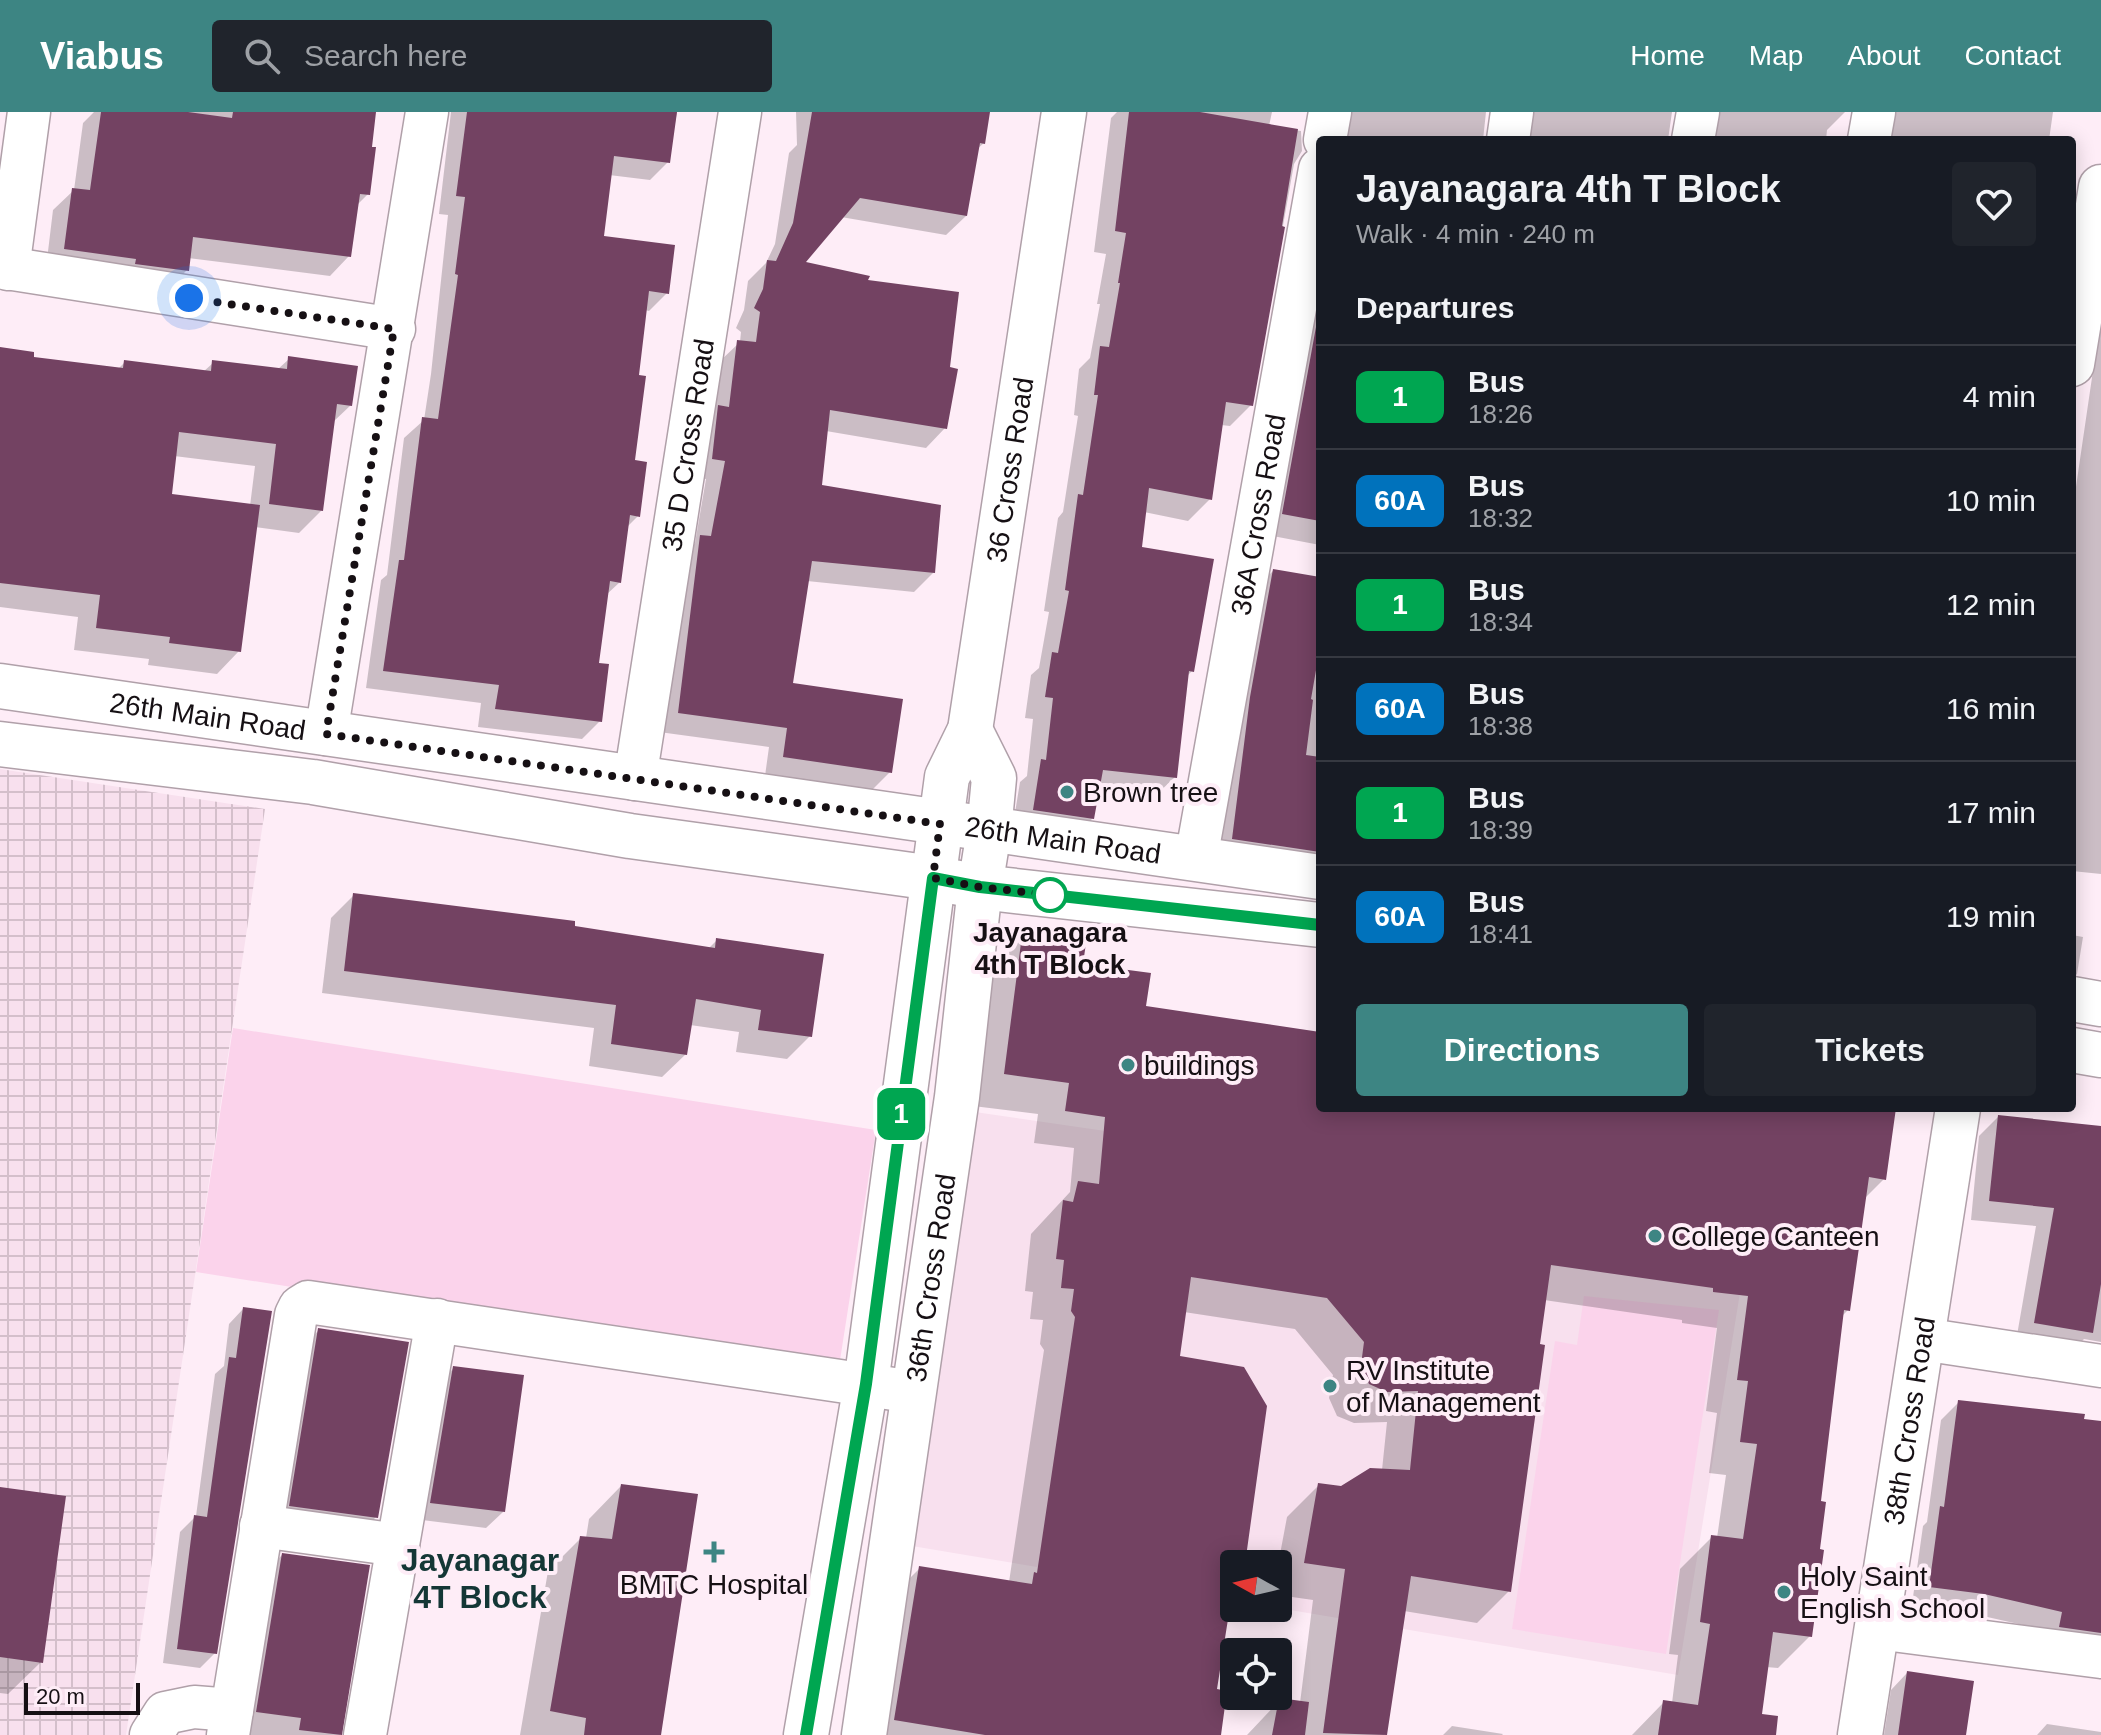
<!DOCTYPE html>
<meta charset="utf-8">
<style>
:root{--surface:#171b24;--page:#20242c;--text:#f1f3f6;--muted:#9ea1a6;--line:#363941;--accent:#3d8583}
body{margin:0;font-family:Arial,sans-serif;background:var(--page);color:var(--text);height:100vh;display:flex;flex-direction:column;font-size:30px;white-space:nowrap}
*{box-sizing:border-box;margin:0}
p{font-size:26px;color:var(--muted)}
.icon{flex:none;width:44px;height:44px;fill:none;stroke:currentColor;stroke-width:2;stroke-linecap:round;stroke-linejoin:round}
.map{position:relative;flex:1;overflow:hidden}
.side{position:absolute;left:1316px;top:24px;width:760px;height:976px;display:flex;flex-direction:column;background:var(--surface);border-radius:8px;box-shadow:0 4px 20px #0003}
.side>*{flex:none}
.badge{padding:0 16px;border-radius:12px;font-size:28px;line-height:52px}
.needle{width:52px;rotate:278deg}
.controls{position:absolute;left:1220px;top:1438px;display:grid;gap:16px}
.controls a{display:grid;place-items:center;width:72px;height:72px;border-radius:8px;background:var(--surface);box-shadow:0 4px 20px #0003;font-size:40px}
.scale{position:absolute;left:24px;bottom:20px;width:116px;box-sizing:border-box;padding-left:8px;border:4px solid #161014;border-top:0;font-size:22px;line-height:28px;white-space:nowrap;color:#161014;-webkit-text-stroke:6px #feedf7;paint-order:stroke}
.you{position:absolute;width:40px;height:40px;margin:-20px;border:6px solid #fff;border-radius:50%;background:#1a73e8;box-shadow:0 0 0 12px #1a73e833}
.map>.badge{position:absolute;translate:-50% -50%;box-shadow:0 0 0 4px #fff}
h2{padding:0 40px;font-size:30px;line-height:72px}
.round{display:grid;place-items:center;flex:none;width:84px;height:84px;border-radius:8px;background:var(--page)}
.headline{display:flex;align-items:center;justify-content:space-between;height:136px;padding:0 40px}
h1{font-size:38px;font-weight:800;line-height:60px}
.primary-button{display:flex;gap:16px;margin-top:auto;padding:16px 40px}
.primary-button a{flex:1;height:92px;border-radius:8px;background:var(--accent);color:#fff;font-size:32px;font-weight:800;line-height:92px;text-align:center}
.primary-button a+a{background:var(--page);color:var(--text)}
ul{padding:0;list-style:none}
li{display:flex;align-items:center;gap:24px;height:104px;padding:0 40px;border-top:2px solid var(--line)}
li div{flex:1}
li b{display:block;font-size:30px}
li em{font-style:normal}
li .badge{min-width:88px;font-weight:700;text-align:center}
header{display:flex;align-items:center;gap:48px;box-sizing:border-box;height:112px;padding:0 40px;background:var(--accent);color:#fff}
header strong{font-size:38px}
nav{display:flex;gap:44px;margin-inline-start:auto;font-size:28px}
.search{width:560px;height:72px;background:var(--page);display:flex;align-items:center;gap:20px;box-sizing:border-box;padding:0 28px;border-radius:8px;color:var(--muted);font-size:30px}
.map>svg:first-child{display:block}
.built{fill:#f8e0ee}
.industrial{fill:url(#industrial-grid)}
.park{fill:#fbd3eb}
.shadow{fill:#0003;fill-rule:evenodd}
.building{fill:#734262}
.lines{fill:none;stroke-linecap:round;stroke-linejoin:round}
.street-casing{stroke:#b0a0a9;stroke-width:45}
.secondary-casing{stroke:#b0a0a9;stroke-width:47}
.street{stroke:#fff;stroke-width:42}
.secondary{stroke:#fff;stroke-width:44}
.line-casing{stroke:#fff;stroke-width:18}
.line{stroke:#00a651;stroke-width:12}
.walk{stroke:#161014;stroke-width:8;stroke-dasharray:0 14.4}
.poi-dot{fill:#3d8583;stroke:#feedf7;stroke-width:3}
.stop-dot{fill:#fff;stroke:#00a651;stroke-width:4}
.labels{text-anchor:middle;stroke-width:8;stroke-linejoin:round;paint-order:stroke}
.street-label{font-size:28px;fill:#161014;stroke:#feedf7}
.poi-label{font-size:28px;fill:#161014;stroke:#feedf7;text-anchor:start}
.stop-label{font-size:28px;font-weight:bold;fill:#161014;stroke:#feedf7}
.quarter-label{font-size:32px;font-weight:bold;fill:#143736;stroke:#feedf7}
</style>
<header>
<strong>Viabus</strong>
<div class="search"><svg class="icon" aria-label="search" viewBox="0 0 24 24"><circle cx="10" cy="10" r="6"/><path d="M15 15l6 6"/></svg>Search here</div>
<nav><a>Home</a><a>Map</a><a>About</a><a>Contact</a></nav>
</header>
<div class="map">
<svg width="2101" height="1623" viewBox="0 0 2101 1623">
<defs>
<pattern id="industrial-grid" width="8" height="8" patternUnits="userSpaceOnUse" patternTransform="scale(2)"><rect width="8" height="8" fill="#f8e0ee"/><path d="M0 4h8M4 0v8" fill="none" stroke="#d4bfcb"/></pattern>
</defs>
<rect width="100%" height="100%" fill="#feedf7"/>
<path class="built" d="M 975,1000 L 1751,1113 L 1678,1563 L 1278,1496 L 1278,1452 L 1234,1452 L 1234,1488 L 912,1434 Z"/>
<path class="industrial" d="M 0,657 L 265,697 L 126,1623 L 0,1623 Z"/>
<path class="park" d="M 233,916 L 876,1018 L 838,1261 L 196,1160 Z
M 1584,1184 L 1719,1198 L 1666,1542 L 1512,1517 L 1555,1229 L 1577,1233 Z"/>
<path class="shadow" d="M 94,0 L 374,0 L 368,82 L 357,93 L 349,144 L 330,164 L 188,146 L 187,158 L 167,178 L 46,156 L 53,98 L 74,78 L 83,11 Z
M 451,0 L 677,0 L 668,50 L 650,68 L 609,63 L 601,126 L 667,181 L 649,199 L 645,198 L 636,264 L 633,350 L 638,404 L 627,415 L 620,470 L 606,483 L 597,553 L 600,609 L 582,627 L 478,615 L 481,591 L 366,576 L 381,468 L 387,463 L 404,326 L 424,308 L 431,262 L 448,103 L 439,102 Z
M 796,0 L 988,0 L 984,31 L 976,38 L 966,104 L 946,123 L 841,105 L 802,152 L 866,170 L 948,257 L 945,316 L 926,336 L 826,319 L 820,375 L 934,460 L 914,480 L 807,469 L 791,572 L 890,660 L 870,680 L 765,664 L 769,635 L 659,620 L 681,444 L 695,431 L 706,367 L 694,366 L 719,250 L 740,230 L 741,220 L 736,216 L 744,198 L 748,169 L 766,151 L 775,132 L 789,41 L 797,33 Z
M 1117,0 L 1272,0 L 1269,14 L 1301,19 L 1302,39 L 1294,52 L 1251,293 L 1230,314 L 1221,313 L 1210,387 L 1188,409 L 1144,400 L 1140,437 L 1192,559 L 1186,565 L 1175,665 L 1153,686 L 1097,680 L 1093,706 L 1071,727 L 1012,719 L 1020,670 L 1027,664 L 1033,607 L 1025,606 L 1031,563 L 1039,556 L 1049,500 L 1044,499 L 1058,406 L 1063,400 L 1078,304 L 1074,303 L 1079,257 L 1090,246 L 1100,192 L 1097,192 L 1106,142 L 1094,140 L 1111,6 Z
M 1331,0 L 1486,0 L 1483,28 L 1333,28 Z
M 1501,0 L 1672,0 L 1668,28 L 1515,28 Z
M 1687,0 L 1845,0 L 1827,18 L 1826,28 L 1701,28 Z
M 1863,0 L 2053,0 L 2049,28 L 1877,28 Z
M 1320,102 L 1320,433 L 1262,422 Z
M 2101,167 L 2101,762 L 2072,759 L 2072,402 L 2095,245 Z
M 0,237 L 32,247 L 118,257 L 125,250 L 203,260 L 213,251 L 277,258 L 289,247 L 351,293 L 332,311 L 322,398 L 299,421 L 255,415 L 239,539 L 217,562 L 148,553 L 149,547 L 74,538 L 78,505 L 0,495 ZM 174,344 L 255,354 L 250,394 L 169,384 Z
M 1273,459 L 1320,467 L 1320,764 L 1215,745 L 1255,477 Z
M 354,783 L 708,837 L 717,828 L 810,924 L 787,947 L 736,940 L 739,920 L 690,913 L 686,942 L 662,965 L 589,954 L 594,916 L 322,881 L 331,806 Z
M 2072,823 L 2083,825 L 2077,862 L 2072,867 Z
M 1023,825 L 1081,854 L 1144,895 L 1320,923 L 1320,996 L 1894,996 L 1884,1067 L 1864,1087 L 1848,1198 L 1841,1205 L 1819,1391 L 1810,1524 L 1778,1556 L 1766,1555 L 1759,1604 L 1768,1623 L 1632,1623 L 1664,1590 L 1672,1591 L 1678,1543 L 1669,1542 L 1680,1457 L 1712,1425 L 1717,1426 L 1726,1363 L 1709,1361 L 1717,1301 L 1706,1299 L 1717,1216 L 1682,1211 L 1682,1208 L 1544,1188 L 1509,1479 L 1477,1511 L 1404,1499 L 1384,1623 L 1247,1623 L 1280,1588 L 1300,1591 L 1313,1488 L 1278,1483 L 1278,1453 L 1287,1405 L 1319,1373 L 1341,1376 L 1382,1358 L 1387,1310 L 1354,1311 L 1337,1304 L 1329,1286 L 1333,1263 L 1295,1217 L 1184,1200 L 1178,1246 L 1244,1444 L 1234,1452 L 1214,1579 L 1219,1623 L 866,1623 L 888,1488 L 920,1456 L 1009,1470 L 1044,1238 L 1040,1232 L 1043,1208 L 1030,1207 L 1033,1180 L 1025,1179 L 1031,1122 L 1070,1080 L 1074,1036 L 1034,1031 L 1038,1002 L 973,994 L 991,857 Z
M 1998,1005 L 2101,1016 L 2101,1230 L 2084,1227 L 2072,1239 L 2016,1229 L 2036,1114 L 1971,1108 L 1979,1024 Z
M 243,1197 L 215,1541 L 200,1556 L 163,1551 L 180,1420 L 196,1404 L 215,1262 L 224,1254 L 229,1212 Z
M 319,1218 L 376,1405 L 361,1420 L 276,1408 L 304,1233 Z
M 454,1256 L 503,1400 L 486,1416 L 414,1407 L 437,1273 Z
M 1959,1290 L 2101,1311 L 2101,1542 L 2045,1518 L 1965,1500 L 1912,1492 L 1923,1414 L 1927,1410 L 1941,1308 Z
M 621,1374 L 659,1623 L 520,1623 L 548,1459 L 581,1426 L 586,1426 L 589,1407 Z
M 0,1377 L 41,1550 L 8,1582 L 0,1581 Z
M 282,1443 L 368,1455 L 340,1623 L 237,1623 L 264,1462 Z
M 1907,1561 L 1966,1623 L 1884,1623 L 1891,1578 Z
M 2047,1612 L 2101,1620 L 2101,1623 L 2037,1623 Z
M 1452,1614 L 1503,1622 L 1502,1623 L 1443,1623 Z"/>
<path class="building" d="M 101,0 L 188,0 L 232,6 L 233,0 L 376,0 L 372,35 L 376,35 L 370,83 L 360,82 L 351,145 L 193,125 L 189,159 L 135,152 L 136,147 L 64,137 L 72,76 L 90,78 Z
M 467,0 L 677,0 L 670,51 L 614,44 L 604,124 L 675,133 L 669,182 L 649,179 L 639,263 L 646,264 L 635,348 L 647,350 L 640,405 L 630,403 L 621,471 L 610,469 L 599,551 L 609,552 L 602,610 L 495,597 L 499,573 L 383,559 L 399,448 L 404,448 L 422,305 L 438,307 L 458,163 L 455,162 L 465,85 L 456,84 Z
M 812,0 L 990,0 L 985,32 L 980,31 L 967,104 L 860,86 L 806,150 L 870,164 L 868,168 L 959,180 L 950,255 L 958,257 L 947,317 L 830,298 L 822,373 L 941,393 L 935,461 L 812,449 L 793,571 L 903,587 L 892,661 L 783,645 L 787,616 L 678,601 L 700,423 L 711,424 L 725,349 L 712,347 L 718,293 L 729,295 L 737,228 L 756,230 L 760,200 L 754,196 L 763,177 L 767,148 L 776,149 L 793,111 Z
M 1129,0 L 1200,0 L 1298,17 L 1282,114 L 1285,115 L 1253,294 L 1226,290 L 1212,388 L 1149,376 L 1142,435 L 1214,447 L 1194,560 L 1189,559 L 1177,666 L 1103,658 L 1094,707 L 1033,698 L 1041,647 L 1046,648 L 1053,586 L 1045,585 L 1052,540 L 1058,541 L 1069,479 L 1065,478 L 1078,382 L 1083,383 L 1098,283 L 1094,283 L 1100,234 L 1109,235 L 1120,171 L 1118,171 L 1126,121 L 1115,119 Z
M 1320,193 L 1320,409 L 1282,402 Z
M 0,235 L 34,240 L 34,245 L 123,256 L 124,248 L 211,259 L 212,248 L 287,257 L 288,244 L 358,254 L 352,294 L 337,292 L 323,399 L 269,392 L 276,332 L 179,320 L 172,382 L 260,393 L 241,540 L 169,531 L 170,525 L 96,516 L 100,483 L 0,471 Z
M 1273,457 L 1320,465 L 1320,535 L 1311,587 L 1313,588 L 1306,643 L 1320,645 L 1320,740 L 1232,727 L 1250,585 Z
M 353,781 L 575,809 L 575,814 L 715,836 L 716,826 L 824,842 L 812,925 L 758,918 L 761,898 L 696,887 L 687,943 L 611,932 L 616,893 L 344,859 Z
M 1022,823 L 1086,831 L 1083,852 L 1151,861 L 1146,894 L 1320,920 L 1320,996 L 1896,996 L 1886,1068 L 1869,1065 L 1850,1199 L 1844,1198 L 1821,1389 L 1826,1390 L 1820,1437 L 1824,1438 L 1812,1525 L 1773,1520 L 1762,1602 L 1778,1604 L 1776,1623 L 1658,1623 L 1663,1588 L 1698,1593 L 1710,1512 L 1700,1510 L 1711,1423 L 1743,1427 L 1757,1332 L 1740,1330 L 1748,1269 L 1737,1268 L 1748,1184 L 1713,1180 L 1713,1176 L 1551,1153 L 1540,1232 L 1545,1233 L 1511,1480 L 1411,1464 L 1387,1623 L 1323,1621 L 1345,1457 L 1304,1451 L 1318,1371 L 1341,1374 L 1370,1356 L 1410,1358 L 1418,1279 L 1387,1280 L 1369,1272 L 1361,1253 L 1364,1230 L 1327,1186 L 1191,1165 L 1180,1244 L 1244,1255 L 1267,1294 L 1246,1445 L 1238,1444 L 1237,1452 L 1234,1452 L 1234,1469 L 1217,1577 L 1227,1579 L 1221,1623 L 985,1623 L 894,1608 L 919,1454 L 1032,1472 L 1034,1460 L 1037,1461 L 1075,1205 L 1071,1199 L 1074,1177 L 1061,1176 L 1064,1148 L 1056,1147 L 1063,1088 L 1073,1090 L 1078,1069 L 1099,1072 L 1105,1005 L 1065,999 L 1069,971 L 1004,962 Z
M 1998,1003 L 2101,1014 L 2101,1172 L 2093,1221 L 2034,1211 L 2054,1096 L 1989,1089 Z
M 243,1195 L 272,1199 L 217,1542 L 177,1537 L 194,1403 L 207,1405 L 229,1245 L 236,1246 Z
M 318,1216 L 409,1230 L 378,1406 L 289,1394 Z
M 453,1254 L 524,1263 L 505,1400 L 430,1391 Z
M 1958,1288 L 2085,1302 L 2084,1307 L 2101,1309 L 2101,1521 L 2059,1515 L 2062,1500 L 1984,1482 L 1929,1475 L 1940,1394 L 1944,1395 Z
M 621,1372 L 698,1382 L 661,1623 L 584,1623 L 586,1606 L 550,1599 L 580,1424 L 612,1427 Z
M 0,1375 L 66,1384 L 43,1551 L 0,1545 Z
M 282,1441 L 370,1453 L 342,1623 L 299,1618 L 301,1606 L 256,1600 Z
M 1907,1559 L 1974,1569 L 1966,1623 L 1898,1623 Z
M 1279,1586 L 1309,1590 L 1305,1623 L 1272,1623 Z"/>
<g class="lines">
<g class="street-casing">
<g id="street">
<path d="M 1325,28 L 1330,0"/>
<path d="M 1508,28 L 1512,0"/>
<path d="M 1693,28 L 1698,0"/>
<path d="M 1869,28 L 1874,0"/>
<path d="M 0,155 L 394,217"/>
<path d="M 8,157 L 29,0"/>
<path d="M 326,622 L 427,0"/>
<path id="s1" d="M 635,667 L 740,0"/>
<path id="s2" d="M 1196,747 L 1320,57"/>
<path d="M 1922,1227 L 2101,1254"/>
<path d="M 261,1414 L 398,1433"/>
<path d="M 1877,1516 L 2101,1545"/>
<path d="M 151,1623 L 165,1601 L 194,1595 L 232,1598"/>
<path d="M 228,1623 L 296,1203 L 300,1195 L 308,1190 L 914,1280"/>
<path d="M 365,1623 L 437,1208"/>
</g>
</g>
<g class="secondary-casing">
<g id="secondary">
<path d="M 2072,252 L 2101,75"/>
<path id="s3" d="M 0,574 L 1320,765"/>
<path d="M 0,632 L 313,670 L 630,724 L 933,766 L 980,775 L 1320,813"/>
<path d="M 2072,887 L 2101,892"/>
<path d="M 2072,938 L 2101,943"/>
<path id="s4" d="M 806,1623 L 866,1272 L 947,665 L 970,618 L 1064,0"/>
<path id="s5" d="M 864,1623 L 957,985 L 980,775 L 989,719 L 994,666 L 970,618"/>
<path id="s6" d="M 1860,1623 L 1958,996"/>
</g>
</g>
<use href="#street" class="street"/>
<use href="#secondary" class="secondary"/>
</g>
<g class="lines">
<g class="line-casing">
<path id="line" d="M 806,1623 L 866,1272 L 933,766 L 980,775 L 1320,813"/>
</g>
<use href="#line" class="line"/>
<path class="walk" d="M 189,186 L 394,217 L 326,622 L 940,712 L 933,766 L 980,775 L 1050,783"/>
</g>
<g class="poi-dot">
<circle cx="1067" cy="680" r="8"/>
<circle cx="1128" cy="953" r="8"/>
<circle cx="1655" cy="1124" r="8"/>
<circle cx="1330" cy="1274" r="8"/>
<path d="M710 1428h8v8h8v8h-8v8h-8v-8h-8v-8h8z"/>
<circle cx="1784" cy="1480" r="8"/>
</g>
<circle class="stop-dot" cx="1050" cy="783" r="16"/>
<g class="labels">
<g class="street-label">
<text dy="10" stroke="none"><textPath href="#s1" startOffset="338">35 D Cross Road</textPath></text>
<text dy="10" stroke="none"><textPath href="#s4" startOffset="1284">36 Cross Road</textPath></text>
<text dy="10" stroke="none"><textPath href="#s2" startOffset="350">36A Cross Road</textPath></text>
<text dy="10" stroke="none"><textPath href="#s3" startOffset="210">26th Main Road</textPath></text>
<text dy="10" stroke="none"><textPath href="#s3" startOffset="1074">26th Main Road</textPath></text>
<text dy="10" stroke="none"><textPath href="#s5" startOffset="462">36th Cross Road</textPath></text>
<text dy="10" stroke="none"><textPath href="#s6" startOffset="318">38th Cross Road</textPath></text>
</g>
<g class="poi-label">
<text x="1083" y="690">Brown tree</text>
<text x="1144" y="963">buildings</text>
<text x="1671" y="1134">College Canteen</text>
<text x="1346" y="1268">RV Institute<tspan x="1346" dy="32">of Management</tspan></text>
<text x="1800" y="1474">Holy Saint<tspan x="1800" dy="32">English School</tspan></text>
<text x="714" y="1482" text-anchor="middle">BMTC Hospital</text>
</g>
<g class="stop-label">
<text x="1050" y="830">Jayanagara<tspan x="1050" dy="32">4th T Block</tspan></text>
</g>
<g class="quarter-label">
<text x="480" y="1459">Jayanagar<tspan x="480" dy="37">4T Block</tspan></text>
</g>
</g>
</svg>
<div class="controls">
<a><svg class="needle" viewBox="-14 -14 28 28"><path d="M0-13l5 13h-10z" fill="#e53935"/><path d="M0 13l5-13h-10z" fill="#9ea1a6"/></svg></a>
<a><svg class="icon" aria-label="locate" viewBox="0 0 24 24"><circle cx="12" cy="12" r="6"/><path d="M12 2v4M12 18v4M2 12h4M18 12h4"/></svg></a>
</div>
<div class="scale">20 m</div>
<div class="you" style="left:189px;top:186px"></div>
<b class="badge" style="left:901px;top:1002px;background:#00a651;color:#fff">1</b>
<section class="side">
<div class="headline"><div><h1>Jayanagara 4th T Block</h1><p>Walk · 4 min · 240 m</p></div><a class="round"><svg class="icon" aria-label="heart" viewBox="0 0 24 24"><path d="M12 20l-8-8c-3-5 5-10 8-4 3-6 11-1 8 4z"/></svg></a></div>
<h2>Departures</h2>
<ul>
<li><span class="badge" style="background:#00a651;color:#fff">1</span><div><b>Bus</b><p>18:26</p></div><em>4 min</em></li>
<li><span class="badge" style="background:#0072bc;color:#fff">60A</span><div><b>Bus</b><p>18:32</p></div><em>10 min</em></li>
<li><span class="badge" style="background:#00a651;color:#fff">1</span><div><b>Bus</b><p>18:34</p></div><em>12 min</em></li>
<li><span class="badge" style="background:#0072bc;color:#fff">60A</span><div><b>Bus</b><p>18:38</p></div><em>16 min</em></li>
<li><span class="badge" style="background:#00a651;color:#fff">1</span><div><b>Bus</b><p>18:39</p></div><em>17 min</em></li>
<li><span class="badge" style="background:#0072bc;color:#fff">60A</span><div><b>Bus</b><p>18:41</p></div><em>19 min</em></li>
</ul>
<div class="primary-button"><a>Directions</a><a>Tickets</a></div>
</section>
</div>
